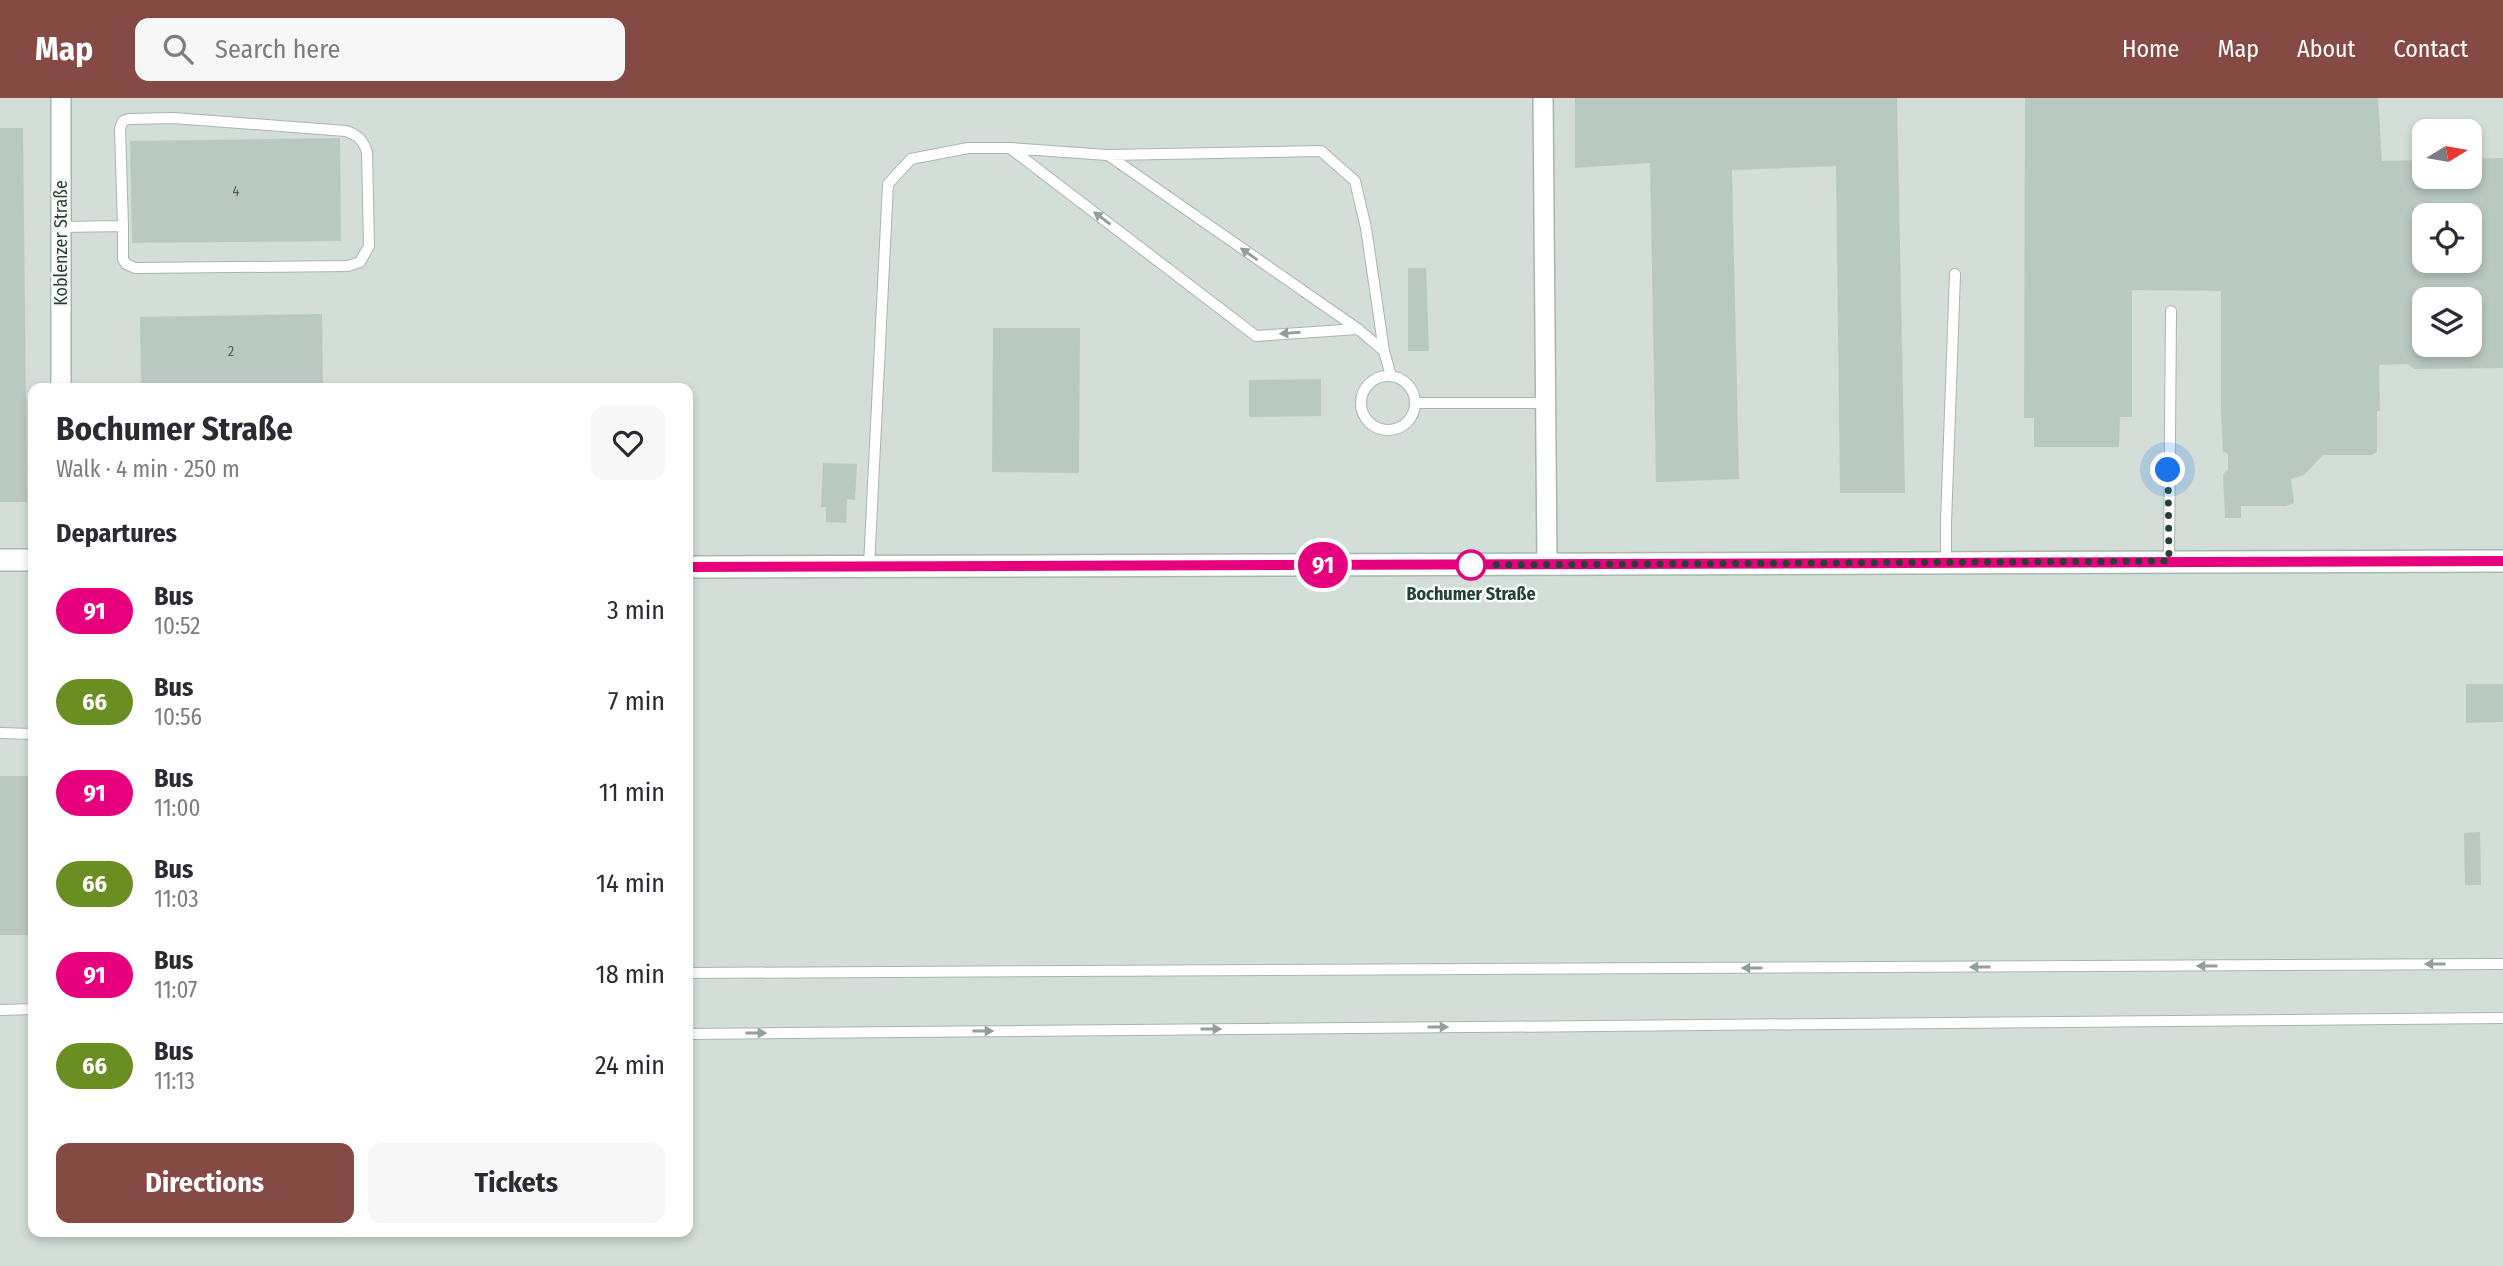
<!DOCTYPE html>
<meta charset="utf-8">
<style>
:root{--surface:#fff;--page:#f7f7f7;--text:#2b2b33;--muted:#7c7c81;--accent:#864a45}
body{margin:0;font-family:"Fira Sans Condensed",sans-serif;background:var(--page);color:var(--text);height:100vh;display:flex;flex-direction:column;font-size:26px;white-space:nowrap}
*{box-sizing:border-box;margin:0}
p{font-size:23px;color:var(--muted)}
.icon{flex:none;width:38px;height:38px;fill:none;stroke:currentColor;stroke-width:2;stroke-linecap:round;stroke-linejoin:round}
.map{position:relative;flex:1;overflow:hidden}
.details{position:absolute;left:28px;top:285px;width:665px;height:854px;display:flex;flex-direction:column;background:var(--surface);border-radius:14px;box-shadow:0 4px 10px #0003}
.details>*{flex:none}
.badge{padding:0 14px;border-radius:23px;font-size:24px;line-height:46px}
.needle{width:46px;rotate:79deg}
.controls{position:absolute;left:2412px;top:21px;display:grid;gap:14px}
.controls a{display:grid;place-items:center;width:70px;height:70px;border-radius:14px;background:var(--surface);box-shadow:0 4px 10px #0003;font-size:35px}
.you{position:absolute;width:35px;height:35px;margin:-18px;border:5px solid #fff;border-radius:50%;background:#1a73e8;box-shadow:0 0 0 10px #1a73e833}
.map>.badge{position:absolute;translate:-50% -50%;box-shadow:0 0 0 4px #fff}
h2{padding:0 28px;font-size:26px;line-height:63px}
.round{display:grid;place-items:center;flex:none;width:74px;height:74px;border-radius:14px;background:var(--page)}
.head{display:flex;align-items:center;justify-content:space-between;height:119px;padding:0 28px}
h1{font-size:33px;font-weight:700;line-height:52px}
.button{display:flex;gap:14px;margin-top:auto;padding:14px 28px}
.button a{flex:1;height:80px;border-radius:14px;background:var(--accent);color:#fff;font-size:28px;font-weight:700;line-height:80px;text-align:center}
.button a+a{background:var(--page);color:var(--text)}
ul{padding:0;list-style:none}
li{display:flex;align-items:center;gap:21px;height:91px;padding:0 28px}
li div{flex:1}
li b{display:block;font-size:26px}
li em{font-style:normal}
li .badge{min-width:77px;font-weight:700;text-align:center}
header{display:flex;align-items:center;gap:42px;box-sizing:border-box;height:98px;padding:0 35px;background:var(--accent);color:#fff}
header strong{font-size:33px}
nav{display:flex;gap:38px;margin-inline-start:auto;font-size:24px}
.search{width:490px;height:63px;background:var(--page);display:flex;align-items:center;gap:18px;box-sizing:border-box;padding:0 24px;border-radius:14px;color:var(--muted);font-size:26px}
.map>svg:first-child{display:block}
.built{fill:#d2ded7;fill-rule:evenodd}
.building{fill:#b9c9c1;fill-rule:evenodd}
.lines{fill:none;stroke-linecap:round;stroke-linejoin:round}
.service-casing{stroke:#a6b7af;stroke-width:12}
.minor-casing{stroke:#a6b7af;stroke-width:22}
.tertiary-casing{stroke:#a6b7af;stroke-width:24}
.service{stroke:#fff;stroke-width:10}
.minor{stroke:#fff;stroke-width:19}
.tertiary{stroke:#fff;stroke-width:21}
.oneway{fill:#91a09a}
.line-casing{stroke:#fff;stroke-width:16}
.line{stroke:#e6007e;stroke-width:10}
.walk{stroke:#234135;stroke-width:7;stroke-dasharray:0 12.6}
.stop-dot{fill:#fff;stroke:#e6007e;stroke-width:3.5}
.labels{text-anchor:middle;stroke-width:5;stroke-linejoin:round;paint-order:stroke}
.number-label{font-size:14px;fill:#486358}
.street-label{font-size:18px;fill:#234135;stroke:#f5faf7}
.stop-label{font-size:18px;font-weight:bold;fill:#234135;stroke:#f5faf7}
</style>
<header>
<strong>Map</strong>
<div class="search"><svg class="icon" aria-label="search" viewBox="0 0 24 24"><circle cx="10" cy="10" r="6"/><path d="M15 15l6 6"/></svg>Search here</div>
<nav><a>Home</a><a>Map</a><a>About</a><a>Contact</a></nav>
</header>
<div class="map">
<svg width="2503" height="1168" viewBox="0 0 2503 1168">
<rect width="100%" height="100%" fill="#e4eee9"/>
<path class="built" d="M 0,0 L 2503,0 L 2503,1168 L 0,1168 ZM 2424,33 L 2469,33 L 2469,79 L 2424,79 ZM 2424,117 L 2469,117 L 2469,163 L 2424,163 ZM 2424,201 L 2469,201 L 2469,247 L 2424,247 ZM 33,290 L 688,290 L 688,1134 L 33,1134 Z"/>
<path class="building" d="M 1575,0 L 1897,0 L 1905,395 L 1840,395 L 1836,68 L 1732,72 L 1739,381 L 1656,384 L 1650,65 L 1575,70 Z
M 2025,0 L 2378,0 L 2382,63 L 2424,62 L 2424,79 L 2469,79 L 2469,61 L 2503,60 L 2503,270 L 2415,271 L 2407,266 L 2379,267 L 2380,313 L 2377,313 L 2377,354 L 2371,357 L 2323,357 L 2304,377 L 2291,381 L 2294,405 L 2285,408 L 2241,408 L 2241,420 L 2225,420 L 2223,376 L 2228,372 L 2228,356 L 2223,353 L 2221,313 L 2221,193 L 2132,192 L 2132,319 L 2120,319 L 2119,349 L 2034,349 L 2034,320 L 2024,320 ZM 2424,117 L 2469,117 L 2469,163 L 2424,163 ZM 2424,201 L 2469,201 L 2469,247 L 2424,247 Z
M 0,30 L 23,30 L 27,404 L 0,404 Z
M 340,40 L 341,143 L 132,145 L 130,43 Z
M 1408,170 L 1426,170 L 1429,253 L 1408,253 Z
M 322,216 L 323,290 L 141,289 L 140,219 Z
M 993,230 L 1080,230 L 1079,375 L 992,374 Z
M 1321,281 L 1321,318 L 1249,319 L 1249,282 Z
M 823,365 L 857,366 L 855,402 L 847,401 L 846,425 L 826,424 L 826,409 L 821,409 Z
M 2466,586 L 2503,586 L 2503,624 L 2466,625 Z
M 0,678 L 33,678 L 33,837 L 0,837 Z
M 2480,734 L 2481,787 L 2465,787 L 2464,735 Z"/>
<g class="lines">
<g class="service-casing">
<path id="service" d="M 1010,50 L 1256,238 L 1358,231
M 1108,57 L 1358,231 L 1384,253
M 61,129 L 123,128 L 123,161 L 126,166 L 135,170 L 348,168 L 360,164 L 369,148 L 367,54 C 363,42 358,37 346,33 L 173,20 L 129,21 L 123,23 L 120,30 L 123,128
M1361 305a27 27 0 1 1 54 0a27 27 0 1 1-54 0Z
M 1415,305 L 1545,305
M 2169,463 L 2171,213
M 1946,465 L 1946,424 L 1955,176
M 869,468 L 888,86 L 911,61 L 968,50 L 1010,50 L 1107,57 L 1321,53 L 1355,83 L 1366,130 L 1384,253 L 1391,278
M 0,635 L 33,636
M 688,875 L 2503,866
M 0,912 L 33,911
M 688,936 L 2503,920"/>
</g>
<g class="minor-casing">
<path id="minor" d="M 1543,0 L 1547,466
M 61,290 L 61,0"/>
</g>
<g class="tertiary-casing">
<path id="tertiary" d="M 0,462 L 33,462
M 688,469 L 2503,463"/>
</g>
<use href="#service" class="service"/>
<use href="#minor" class="minor"/>
<use href="#tertiary" class="tertiary"/>
</g>
<defs><path id="oneway-solid" d="M-6-.8H1V-3.2L6.5 0L1 3.2V.8H-6Z" transform="scale(1.75)"/></defs>
<g class="oneway">
<use href="#oneway-solid" transform="translate(1102 120) rotate(-143)"/>
<use href="#oneway-solid" transform="translate(1249 156) rotate(-145)"/>
<use href="#oneway-solid" transform="translate(1290 235) rotate(176)"/>
<use href="#oneway-solid" transform="translate(2435 866) rotate(180)"/>
<use href="#oneway-solid" transform="translate(2207 868) rotate(180)"/>
<use href="#oneway-solid" transform="translate(1980 869) rotate(180)"/>
<use href="#oneway-solid" transform="translate(1752 870) rotate(180)"/>
<use href="#oneway-solid" transform="translate(1438 929)"/>
<use href="#oneway-solid" transform="translate(1211 931)"/>
<use href="#oneway-solid" transform="translate(983 933)"/>
<use href="#oneway-solid" transform="translate(756 935)"/>
</g>
<g class="lines">
<g class="line-casing">
<path id="line" d="M 688,469 L 2503,463"/>
</g>
<use href="#line" class="line"/>
<path class="walk" d="M 1471,467 L 2169,463 L 2168,372"/>
</g>
<circle class="stop-dot" cx="1471" cy="467" r="14"/>
<g class="labels">
<g class="number-label">
<text x="236" y="98">4</text>
<text x="231" y="258">2</text>
</g>
<g class="street-label">
<text transform="translate(61 145) rotate(-90)" y="6">Koblenzer Straße</text>
</g>
<g class="stop-label">
<text x="1471" y="502">Bochumer Straße</text>
</g>
</g>
</svg>
<div class="controls">
<a><svg class="needle" viewBox="-14 -14 28 28"><path d="M0-13l5 13h-10z" fill="#e53935"/><path d="M0 13l5-13h-10z" fill="#7c7c81"/></svg></a>
<a><svg class="icon" aria-label="locate" viewBox="0 0 24 24"><circle cx="12" cy="12" r="6"/><path d="M12 2v4M12 18v4M2 12h4M18 12h4"/></svg></a>
<a><svg class="icon" aria-label="layers" viewBox="0 0 24 24"><path d="M12 4l9 5-9 5-9-5zM3 14l9 5 9-5"/></svg></a>
</div>
<div class="you" style="left:2168px;top:372px"></div>
<b class="badge" style="left:1323px;top:467px;background:#e6007e;color:#fff">91</b>
<section class="details">
<div class="head"><div><h1>Bochumer Straße</h1><p>Walk · 4 min · 250 m</p></div><a class="round"><svg class="icon" aria-label="heart" viewBox="0 0 24 24"><path d="M12 20l-8-8c-3-5 5-10 8-4 3-6 11-1 8 4z"/></svg></a></div>
<h2>Departures</h2>
<ul>
<li><span class="badge" style="background:#e6007e;color:#fff">91</span><div><b>Bus</b><p>10:52</p></div><em>3 min</em></li>
<li><span class="badge" style="background:#6b8e23;color:#fff">66</span><div><b>Bus</b><p>10:56</p></div><em>7 min</em></li>
<li><span class="badge" style="background:#e6007e;color:#fff">91</span><div><b>Bus</b><p>11:00</p></div><em>11 min</em></li>
<li><span class="badge" style="background:#6b8e23;color:#fff">66</span><div><b>Bus</b><p>11:03</p></div><em>14 min</em></li>
<li><span class="badge" style="background:#e6007e;color:#fff">91</span><div><b>Bus</b><p>11:07</p></div><em>18 min</em></li>
<li><span class="badge" style="background:#6b8e23;color:#fff">66</span><div><b>Bus</b><p>11:13</p></div><em>24 min</em></li>
</ul>
<div class="button"><a>Directions</a><a>Tickets</a></div>
</section>
</div>
